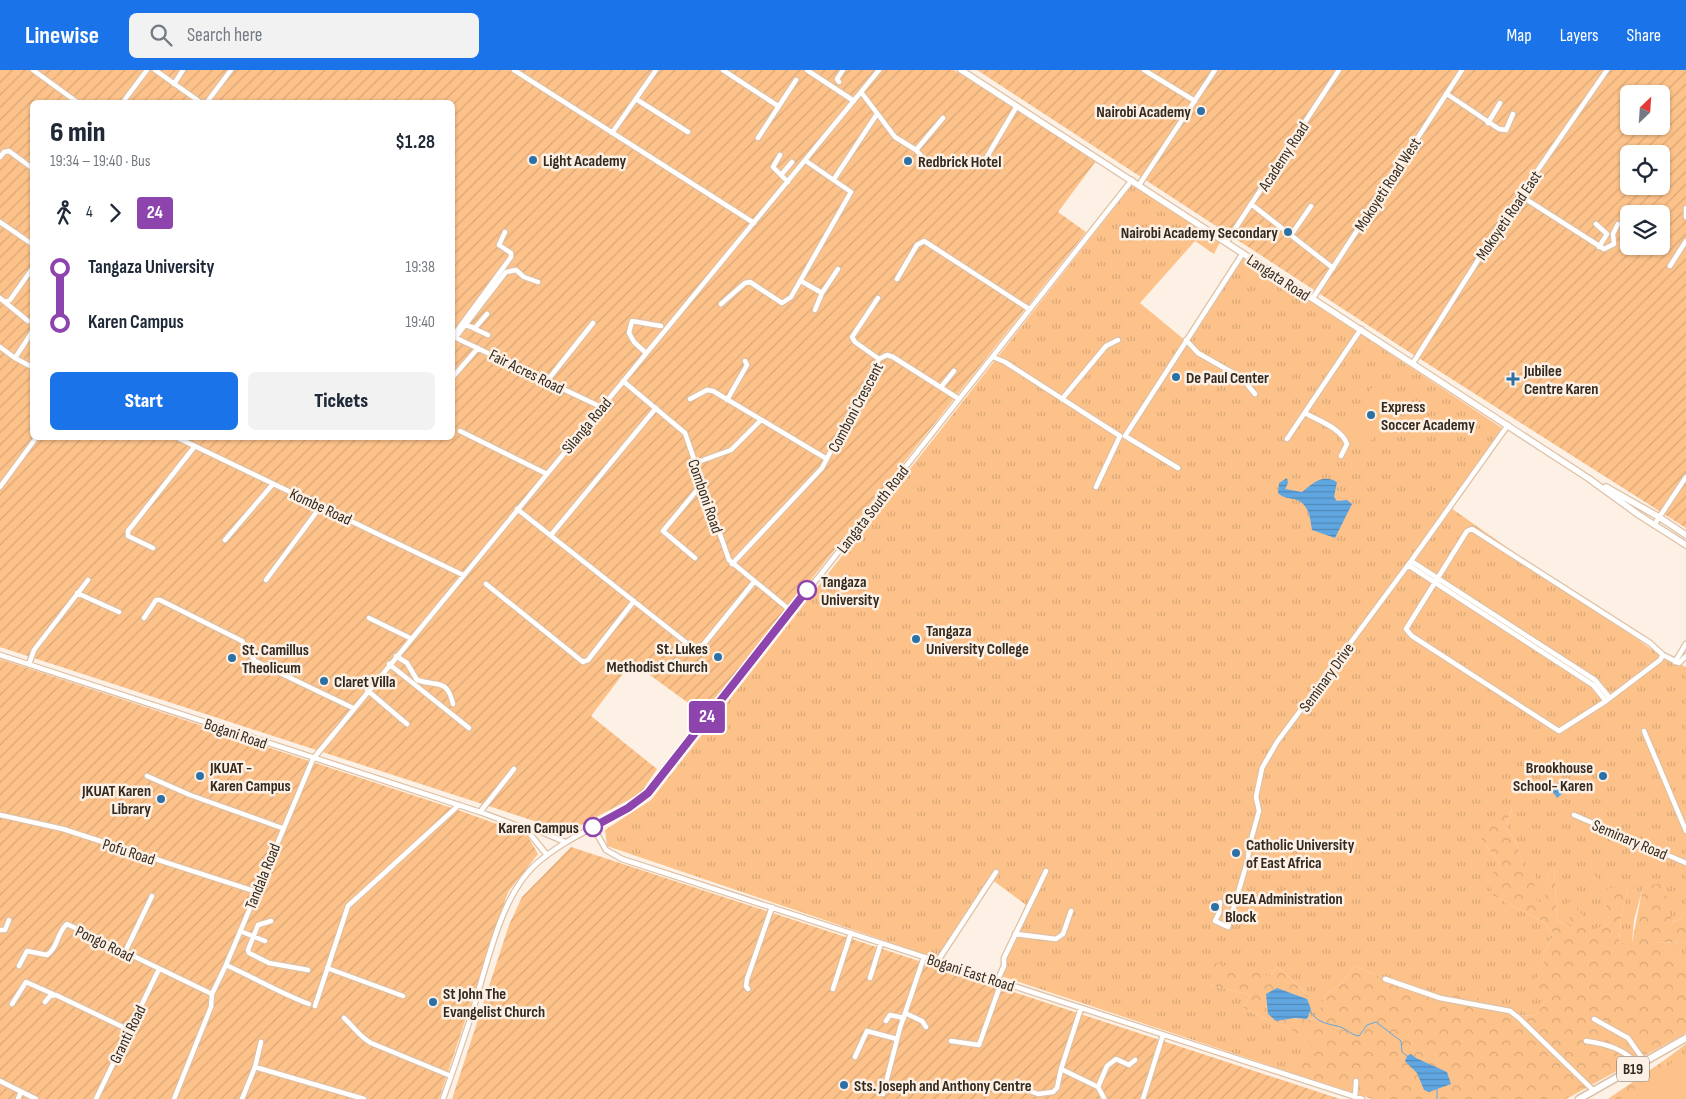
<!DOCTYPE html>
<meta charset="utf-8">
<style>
:root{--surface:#fff;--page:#f2f2f3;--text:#1f2937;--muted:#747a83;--accent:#1a73e8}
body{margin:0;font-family:"Sofia Sans Condensed",sans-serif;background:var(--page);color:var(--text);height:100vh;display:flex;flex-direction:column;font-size:19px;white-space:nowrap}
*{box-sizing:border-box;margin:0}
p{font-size:16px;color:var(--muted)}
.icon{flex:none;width:28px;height:28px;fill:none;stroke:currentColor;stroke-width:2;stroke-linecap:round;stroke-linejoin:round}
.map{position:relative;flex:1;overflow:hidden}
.sheet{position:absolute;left:30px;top:30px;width:425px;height:340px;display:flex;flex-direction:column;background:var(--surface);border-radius:8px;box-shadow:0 1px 4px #0004}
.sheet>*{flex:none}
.badge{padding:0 10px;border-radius:4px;font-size:18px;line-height:32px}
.needle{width:32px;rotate:25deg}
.controls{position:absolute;left:1620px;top:15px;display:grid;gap:10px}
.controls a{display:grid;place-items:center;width:50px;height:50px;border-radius:8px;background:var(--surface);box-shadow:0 1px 4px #0004;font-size:25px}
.map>.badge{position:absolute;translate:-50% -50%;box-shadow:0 0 0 2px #fff}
.legs{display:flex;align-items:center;gap:8px;height:55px;padding:0 20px;font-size:16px}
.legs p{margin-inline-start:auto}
.headline{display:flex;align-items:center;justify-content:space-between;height:85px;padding:0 20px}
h1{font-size:28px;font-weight:800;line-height:38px}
.action{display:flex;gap:10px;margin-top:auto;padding:10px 20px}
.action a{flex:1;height:58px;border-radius:8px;background:var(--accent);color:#fff;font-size:20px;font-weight:800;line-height:58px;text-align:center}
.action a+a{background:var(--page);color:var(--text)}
ul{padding:0 20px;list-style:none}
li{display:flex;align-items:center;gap:18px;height:55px;font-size:19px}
li i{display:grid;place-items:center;width:8px;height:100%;margin:0 6px;background:currentColor}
li i::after{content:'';width:12px;height:12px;margin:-6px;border:4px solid;border-radius:50%;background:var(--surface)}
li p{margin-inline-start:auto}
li:first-child i{background:linear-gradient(#0000 50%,currentColor 0)}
li:last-child i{background:linear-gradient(currentColor 50%,#0000 0)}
header{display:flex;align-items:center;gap:30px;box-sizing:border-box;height:70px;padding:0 25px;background:var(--accent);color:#fff}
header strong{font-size:24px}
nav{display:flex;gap:28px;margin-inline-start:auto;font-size:18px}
.search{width:350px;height:45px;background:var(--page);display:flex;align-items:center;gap:12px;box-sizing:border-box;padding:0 18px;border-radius:8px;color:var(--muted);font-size:19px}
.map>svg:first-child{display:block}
.grass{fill:url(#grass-tufts)}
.forest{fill:url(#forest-crowns)}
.park{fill:#fdc28a}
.garden{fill:url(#garden-furrows);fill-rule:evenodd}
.water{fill:url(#water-rules)}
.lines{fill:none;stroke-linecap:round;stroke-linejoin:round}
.stream{stroke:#60a7e2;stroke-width:1}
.minor-casing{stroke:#dec0a5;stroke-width:7}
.major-casing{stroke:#dec0a5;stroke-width:8}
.highway-casing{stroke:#dec0a5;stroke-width:9}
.minor{stroke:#fff;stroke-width:4.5}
.major{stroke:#fff;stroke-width:5.5}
.highway{stroke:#fff;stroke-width:6}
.line-1-casing{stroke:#fff;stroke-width:11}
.line-1{stroke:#8e44ad;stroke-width:8}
.poi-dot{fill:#2c71a6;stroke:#fdf0e5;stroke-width:2}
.stop-1-dot{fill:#fff;stroke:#8e44ad;stroke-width:2.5}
.labels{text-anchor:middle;stroke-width:5;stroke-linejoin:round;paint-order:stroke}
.shield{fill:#fdf0e5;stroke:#71655a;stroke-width:1}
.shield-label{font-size:15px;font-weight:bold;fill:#352a1f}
.poi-label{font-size:16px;font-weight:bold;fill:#352a1f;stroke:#fdf0e5;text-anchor:start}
.street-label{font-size:16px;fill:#352a1f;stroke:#fdf0e5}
.stop-label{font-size:16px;font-weight:bold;fill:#352a1f;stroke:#fdf0e5;text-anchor:start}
</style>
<header>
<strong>Linewise</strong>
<div class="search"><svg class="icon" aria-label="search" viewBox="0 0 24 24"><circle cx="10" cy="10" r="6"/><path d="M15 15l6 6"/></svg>Search here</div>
<nav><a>Map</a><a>Layers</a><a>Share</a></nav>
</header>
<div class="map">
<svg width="1686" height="1029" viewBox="0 0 1686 1029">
<defs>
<pattern id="grass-tufts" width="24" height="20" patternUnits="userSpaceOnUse" patternTransform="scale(1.25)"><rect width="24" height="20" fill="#fdc28a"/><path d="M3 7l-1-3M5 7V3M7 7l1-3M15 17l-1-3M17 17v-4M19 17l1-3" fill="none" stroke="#d9a777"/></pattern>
<pattern id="forest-crowns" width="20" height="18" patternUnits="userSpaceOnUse" patternTransform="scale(1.25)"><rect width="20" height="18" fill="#fdc28a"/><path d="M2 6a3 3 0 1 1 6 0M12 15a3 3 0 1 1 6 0" fill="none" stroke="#d9a777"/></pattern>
<pattern id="garden-furrows" width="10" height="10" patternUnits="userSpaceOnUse" patternTransform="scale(1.25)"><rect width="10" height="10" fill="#fdc28a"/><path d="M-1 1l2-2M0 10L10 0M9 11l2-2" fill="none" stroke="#d9a777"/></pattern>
<pattern id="water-rules" width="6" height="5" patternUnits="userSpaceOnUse" patternTransform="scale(1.25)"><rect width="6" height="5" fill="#60a7e2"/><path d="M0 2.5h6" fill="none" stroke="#5088b7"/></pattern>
</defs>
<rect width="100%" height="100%" fill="#fdf0e5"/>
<path class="grass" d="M 1133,114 L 1222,168 L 1214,184 L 1195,171 L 1140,233 L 1186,271 L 1241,185 L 1502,358 L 1451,438 L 1661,586 L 1686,597 L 1686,837 L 1681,849 L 1671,852 L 1663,814 L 1643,817 L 1634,850 L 1632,873 L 1619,873 L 1621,847 L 1628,819 L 1605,833 L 1610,853 L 1585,864 L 1582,845 L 1574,859 L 1557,850 L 1554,796 L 1548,806 L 1545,835 L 1533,829 L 1517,775 L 1506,756 L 1512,738 L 1479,766 L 1500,794 L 1492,825 L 1542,851 L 1554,864 L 1543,885 L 1547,929 L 1535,946 L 1509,945 L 1490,935 L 1432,927 L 1354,896 L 1342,913 L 1325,925 L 1317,950 L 1288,948 L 1266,938 L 1270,922 L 1285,922 L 1309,926 L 1277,896 L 1271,906 L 1209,915 L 1250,925 L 1243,938 C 1266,950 1292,957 1312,973 L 1286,1001 L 998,905 L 1030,838 L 991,809 L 936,888 L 607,776 L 605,760 L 651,730 Z
M 1686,871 L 1686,895 L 1654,872 L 1682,873 Z
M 1686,974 L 1686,1029 L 1665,1005 L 1666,989 Z"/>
<path class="forest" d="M 1512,737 L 1506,756 L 1517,775 L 1524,797 L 1536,804 L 1533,828 L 1544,834 L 1548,806 L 1554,794 L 1557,850 L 1574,859 L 1565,836 L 1573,829 L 1582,845 L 1586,863 L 1610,853 L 1605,833 L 1608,817 L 1628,819 L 1621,847 L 1619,873 L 1632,873 L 1643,816 L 1663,813 L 1672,852 L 1681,849 L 1686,837 L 1686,871 L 1682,873 L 1655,872 L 1686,895 L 1686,963 L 1566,1029 L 1372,1029 L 1286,1001 L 1311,973 C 1292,957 1266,950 1243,938 L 1250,925 L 1209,915 L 1210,892 L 1271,906 L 1277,896 L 1310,927 L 1285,922 L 1270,922 L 1266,938 L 1288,948 L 1316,950 L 1325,925 L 1342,913 L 1354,896 L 1432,927 L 1465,921 L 1509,945 L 1535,946 L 1547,929 L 1532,912 L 1544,900 L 1543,885 L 1554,864 L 1542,851 L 1492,825 L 1490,808 L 1500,794 L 1479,766 L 1490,748 Z
M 1666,989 L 1665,1005 L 1672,1029 L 1608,1029 Z"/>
<path class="park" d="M 1373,316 L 1398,335 L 1368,374 L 1344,355 Z
M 1594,804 L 1601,813 L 1589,823 L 1582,813 Z
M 1686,983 L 1686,1029 L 1620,1029 Z"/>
<path class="garden" d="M 0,0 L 954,0 L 1096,91 L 1058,142 L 1086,162 L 737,603 L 702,643 L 632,592 L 591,646 L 657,699 L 640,724 L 568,762 L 0,577 ZM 32,32 L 452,32 L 452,368 L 32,368 Z
M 977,0 L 1686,0 L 1686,458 L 1406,280 ZM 1629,24 L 1661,24 L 1661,56 L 1629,56 ZM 1629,84 L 1661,84 L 1661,116 L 1629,116 ZM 1629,144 L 1661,144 L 1661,176 L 1629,176 Z
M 0,589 L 461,741 L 527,765 L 538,784 L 508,822 L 439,1029 L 0,1029 Z
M 571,777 L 1340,1029 L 452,1029 L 509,855 L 522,827 Z"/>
<path class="water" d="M 1287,408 L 1288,413 L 1285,419 L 1302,422 C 1314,412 1323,404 1337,412 L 1334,427 L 1337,431 L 1347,430 L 1352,434 L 1335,468 L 1312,460 C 1310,447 1309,433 1294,429 C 1287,428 1284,428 1278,423 L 1279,413 Z
M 1562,710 L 1566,711 L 1568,719 L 1557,728 L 1550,718 Z
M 1277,918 L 1307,929 L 1311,939 L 1307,949 L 1295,948 L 1276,951 L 1268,944 L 1266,924 Z
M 1411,984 L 1416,988 L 1447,1002 L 1451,1014 L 1429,1022 L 1424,1020 L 1417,1003 L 1405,991 L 1407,986 Z"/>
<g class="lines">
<path class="stream" d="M 1310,941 C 1318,953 1325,953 1337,956 C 1345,957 1350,965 1359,966 L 1367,955 L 1376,952 L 1401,971 L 1402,982 L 1407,986
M 1437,1029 L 1437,1019"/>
<g class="minor-casing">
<path id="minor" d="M 33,0 L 77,32
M 155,0 L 200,32
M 514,0 L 754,153
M 723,0 L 778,36
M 807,0 L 854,31
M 1144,0 L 1195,31
M 839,12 L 837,9 L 843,0
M 174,14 L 183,0
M 861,22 L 895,67 L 916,80 L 925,90
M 1447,24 L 1499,59 L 1506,60 L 1513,44
M 636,29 L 688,62
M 123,32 L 147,0
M 207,32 L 231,0
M 1488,53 L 1500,33
M 612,63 L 656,0
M 758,68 L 796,10
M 916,80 L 943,48
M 780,85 L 773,97 L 788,112
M 0,87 L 4,82 L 9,81 L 32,98
M 967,95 L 985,90 L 1017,36
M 781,105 L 792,92
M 834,109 L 877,44
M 1139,115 L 1215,0
M 1521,126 L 1604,179 L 1614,174 L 1613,164 L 1618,154
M 1251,134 L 1333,198
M 1686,138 L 1686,147
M 0,152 L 32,174
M 1596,154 L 1607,164 L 1599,177
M 1291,165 L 1311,136
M 1227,171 L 1339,0
M 1670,196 L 1686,171
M 897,209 L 917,175 L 924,171 L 1029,239
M 801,211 L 822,223
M 0,228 L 28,251
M 878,228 L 852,267 L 855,272 L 879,289
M 1313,228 L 1462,0
M 5,232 L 10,230 L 32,199
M 721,234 L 745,213 L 750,212 L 782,233 L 791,227 L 851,122 L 806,91
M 815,240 L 822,223 L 838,199
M 465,255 L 475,258 L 487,244
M 473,258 L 488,265
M 452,266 L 601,337
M 453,266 L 511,187 L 511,183 L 499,175 L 505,162
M 456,267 L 506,202 L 516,200 L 524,207 L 538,212
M 1186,270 L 1198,283 L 1242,308 L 1255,324
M 0,277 L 15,288 L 32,297
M 646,283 L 634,272 L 629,263 L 632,251 L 661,256
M 993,287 L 1005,292 L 1120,366 L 1096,417
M 15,288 L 32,262
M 1413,293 L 1504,149 L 1607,0
M 452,308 L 478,278
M 547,311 L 593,253
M 623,311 L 685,363 L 729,490 L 791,541
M 941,317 L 954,301
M 690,329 L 707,320 L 713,321 L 827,389
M 1062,329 L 1106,276 L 1118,270
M 727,330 L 747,295 L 745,291
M 1305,343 C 1319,351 1341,358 1347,374 L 1341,386
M 460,361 L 547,404
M 178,368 L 463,505
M 1287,369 L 1361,259
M 695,393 L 731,380 L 761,350
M 1178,398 L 1125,366 L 1243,183
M 0,417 L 36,368
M 517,439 L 693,578 L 703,575 L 754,512
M 1654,455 L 1686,407
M 551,465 L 656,338
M 225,470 L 273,414
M 153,478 L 128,466 L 128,461 L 195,376
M 695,488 L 663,461 L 702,414
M 1411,491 L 1595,610 L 1610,628
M 732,494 L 822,398 L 879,289 L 887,285 L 893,287 L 959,329
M 1408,495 L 1593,615 L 1606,631
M 266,510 L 321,436
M 486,514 L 583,592 L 588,590 L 634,531
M 77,523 L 119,542
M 144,548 L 156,530 L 160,530 L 242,571 L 255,591 L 353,638
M 369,548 L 410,568
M 0,585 L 480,742 L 526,759 L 547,785
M 1663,585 L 1660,590 L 1606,631 L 1559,661 L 1412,566 L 1406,559 L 1467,461 L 1472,459 L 1650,573 L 1663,585 L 1679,593 L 1686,586
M 396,586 L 407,593 L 417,610 C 438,617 447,608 453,634
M 1675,592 L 1686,574
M 29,594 L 34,580 L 88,510
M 389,594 L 469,658
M 367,620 L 407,654
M 1644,661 L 1686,761
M 147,706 L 190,725 L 282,758
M 480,742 L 514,699
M 0,745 L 63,759 L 257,822
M 1574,745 L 1686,793
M 593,757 L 606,780 L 622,789 L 1362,1029
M 526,759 L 535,759 L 565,772
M 1220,832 L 1219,843 L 1215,851 L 1228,857 L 1248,789 L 1249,777 L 1259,741 L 1256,727 L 1262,698 L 1277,672 L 1411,491 L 1508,355
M 271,851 L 258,855 L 248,880 L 249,883 L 269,893 L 308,900
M 0,860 L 5,860 L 9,850
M 240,861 L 265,871
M 1015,864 L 1056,869 L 1063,864 L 1071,841
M 125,882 L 152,826
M 937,892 L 996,802
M 226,895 C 255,908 280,923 309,934
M 19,896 L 27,881 L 47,885 C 58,878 57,862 67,854 L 212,924
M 327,898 L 403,926
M 870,908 L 881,873
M 1385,909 L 1440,928 L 1510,941 L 1519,948 L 1594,1021
M 997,911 L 1004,896 L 1004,888 L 1046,801
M 748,919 L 746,916 L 747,909 L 772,837
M 833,919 L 851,863
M 212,924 L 226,895 L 313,689 L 879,0
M 45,932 L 50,926 L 56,925 L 129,960
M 12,934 L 26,912 L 53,924
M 315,936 L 348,836 L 459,735
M 1081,938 L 1061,999 L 1098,1017 L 1107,996 L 1116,989 L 1129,995 L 1135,990
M 905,943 L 922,951 L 926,957
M 344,948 C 354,957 359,966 371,973 L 451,1006
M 1594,949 L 1628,968 L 1645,992
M 886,951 L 890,945 L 904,948
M 951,971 L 979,975 L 1001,913
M 1586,971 C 1607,974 1625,979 1639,996
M 855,987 L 867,961 L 897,969
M 255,997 L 261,972
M 0,1011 L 36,1029
M 1014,1015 L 1038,1024 L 1053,1022 L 1057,1018 L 1061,999
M 1098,1017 L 1104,1028
M 883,1024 L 900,958 L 924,887
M 1355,1027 L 1356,1011
M 18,1029 L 21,1022
M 96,1029 L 159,899
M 174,1029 L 211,937 L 212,924
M 242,1029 L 255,997 L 364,1029
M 443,1029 C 453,1001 462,974 471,946 C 486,900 499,827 536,794 C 570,764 613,751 648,723 L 1132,110
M 1143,1029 L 1163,965"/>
</g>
<g class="major-casing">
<path id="major" d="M 961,0 L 1588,408 L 1639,445 L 1686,475
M 1606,417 L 1659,447 L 1686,465"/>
</g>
<g class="highway-casing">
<path id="highway" d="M 1579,1029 L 1686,968"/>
</g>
<use href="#minor" class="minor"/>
<use href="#major" class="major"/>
<use href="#highway" class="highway"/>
</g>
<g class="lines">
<g class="line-1-casing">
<path id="line-1" d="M 593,757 L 628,738 L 648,723 L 807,520"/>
</g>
<use href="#line-1" class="line-1"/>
</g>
<g class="poi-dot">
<circle cx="1201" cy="41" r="5"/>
<circle cx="533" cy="90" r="5"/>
<circle cx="908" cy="91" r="5"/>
<circle cx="1288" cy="162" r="5"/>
<circle cx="1176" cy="307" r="5"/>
<path d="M1510.5 301.5h5v5h5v5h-5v5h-5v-5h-5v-5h5z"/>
<circle cx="1371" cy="345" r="5"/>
<circle cx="916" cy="569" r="5"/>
<circle cx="718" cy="587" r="5"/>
<circle cx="232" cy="588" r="5"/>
<circle cx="324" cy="611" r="5"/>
<circle cx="200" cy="706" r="5"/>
<circle cx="1603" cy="706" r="5"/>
<circle cx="161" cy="729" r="5"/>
<circle cx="1236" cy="783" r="5"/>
<circle cx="1215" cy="837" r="5"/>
<circle cx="433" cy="932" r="5"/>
<circle cx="844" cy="1015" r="5"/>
</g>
<g class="stop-1-dot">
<circle cx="807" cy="520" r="9"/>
<circle cx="593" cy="757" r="9"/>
</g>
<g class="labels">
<rect class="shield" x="1617" y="986.5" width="32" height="25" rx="4"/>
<g class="shield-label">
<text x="1633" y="1004">B19</text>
</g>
<g class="poi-label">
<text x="1191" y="47" text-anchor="end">Nairobi Academy</text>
<text x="543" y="96">Light Academy</text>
<text x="918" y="97">Redbrick Hotel</text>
<text x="1278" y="168" text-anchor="end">Nairobi Academy Secondary</text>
<text x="1524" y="306">Jubilee<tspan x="1524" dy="18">Centre Karen</tspan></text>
<text x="1186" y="313">De Paul Center</text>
<text x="1381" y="342">Express<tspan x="1381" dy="18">Soccer Academy</tspan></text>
<text x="926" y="566">Tangaza<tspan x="926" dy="18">University College</tspan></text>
<text x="708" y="584" text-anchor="end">St. Lukes<tspan x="708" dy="18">Methodist Church</tspan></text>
<text x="242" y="585">St. Camillus<tspan x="242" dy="18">Theolicum</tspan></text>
<text x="334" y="617">Claret Villa</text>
<text x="210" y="703">JKUAT -<tspan x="210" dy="18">Karen Campus</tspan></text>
<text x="1593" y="703" text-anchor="end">Brookhouse<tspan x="1593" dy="18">School- Karen</tspan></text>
<text x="151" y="726" text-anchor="end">JKUAT Karen<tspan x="151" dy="18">Library</tspan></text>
<text x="1246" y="780">Catholic University<tspan x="1246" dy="18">of East Africa</tspan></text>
<text x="1225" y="834">CUEA Administration<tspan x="1225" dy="18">Block</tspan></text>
<text x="443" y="929">St John The<tspan x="443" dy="18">Evangelist Church</tspan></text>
<text x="854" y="1021">Sts. Joseph and Anthony Centre</text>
</g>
<g class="street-label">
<text transform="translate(1283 86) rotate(-57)" y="6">Academy Road</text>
<text transform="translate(1387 114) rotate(-57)" y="6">Mokoyeti Road West</text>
<text transform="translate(1508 145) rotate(-56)" y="6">Mokoyeti Road East</text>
<text transform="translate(1279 207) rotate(33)" y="6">Langata Road</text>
<text transform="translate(527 301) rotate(26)" y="6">Fair Acres Road</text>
<text transform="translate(855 337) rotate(-62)" y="6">Comboni Crescent</text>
<text transform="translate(586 355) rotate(-50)" y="6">Silanga Road</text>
<text transform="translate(706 426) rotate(71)" y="6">Comboni Road</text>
<text transform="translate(321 436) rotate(25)" y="6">Kombe Road</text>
<text transform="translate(872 439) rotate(-52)" y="6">Langata South Road</text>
<text transform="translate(1326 607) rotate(-54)" y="6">Seminary Drive</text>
<text transform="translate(236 663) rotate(19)" y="6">Bogani Road</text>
<text transform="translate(1630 769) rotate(23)" y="6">Seminary Road</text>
<text transform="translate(129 781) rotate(18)" y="6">Pofu Road</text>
<text transform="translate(262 806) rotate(-68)" y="6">Tandala Road</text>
<text transform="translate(105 873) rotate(26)" y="6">Pongo Road</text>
<text transform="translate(971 902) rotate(18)" y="6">Bogani East Road</text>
<text transform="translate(127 964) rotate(-64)" y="6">Granti Road</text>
</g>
<g class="stop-label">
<text x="821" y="517">Tangaza<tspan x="821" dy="18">University</tspan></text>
<text x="579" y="763" text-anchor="end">Karen Campus</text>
</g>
</g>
</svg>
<div class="controls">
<a><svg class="needle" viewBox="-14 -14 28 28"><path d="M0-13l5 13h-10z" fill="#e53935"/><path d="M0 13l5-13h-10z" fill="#747a83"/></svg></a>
<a><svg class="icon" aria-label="locate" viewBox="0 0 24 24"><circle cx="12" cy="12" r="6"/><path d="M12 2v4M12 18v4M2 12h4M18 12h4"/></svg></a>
<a><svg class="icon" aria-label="layers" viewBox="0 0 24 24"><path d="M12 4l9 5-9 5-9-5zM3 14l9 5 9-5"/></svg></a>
</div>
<b class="badge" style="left:707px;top:647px;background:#8e44ad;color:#fff">24</b>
<section class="sheet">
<div class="headline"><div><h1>6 min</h1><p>19:34 – 19:40 · Bus</p></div><b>$1.28</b></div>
<div class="legs"><svg class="icon" aria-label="walk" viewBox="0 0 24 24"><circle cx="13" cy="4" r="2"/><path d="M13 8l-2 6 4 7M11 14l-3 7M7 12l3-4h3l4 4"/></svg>4<svg class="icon" aria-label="forward" viewBox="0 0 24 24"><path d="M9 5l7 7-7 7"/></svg><b class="badge" style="background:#8e44ad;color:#fff">24</b></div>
<ul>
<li><i style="color:#8e44ad"></i><b>Tangaza University</b><p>19:38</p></li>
<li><i style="color:#8e44ad"></i><b>Karen Campus</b><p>19:40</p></li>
</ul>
<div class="action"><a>Start</a><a>Tickets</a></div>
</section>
</div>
